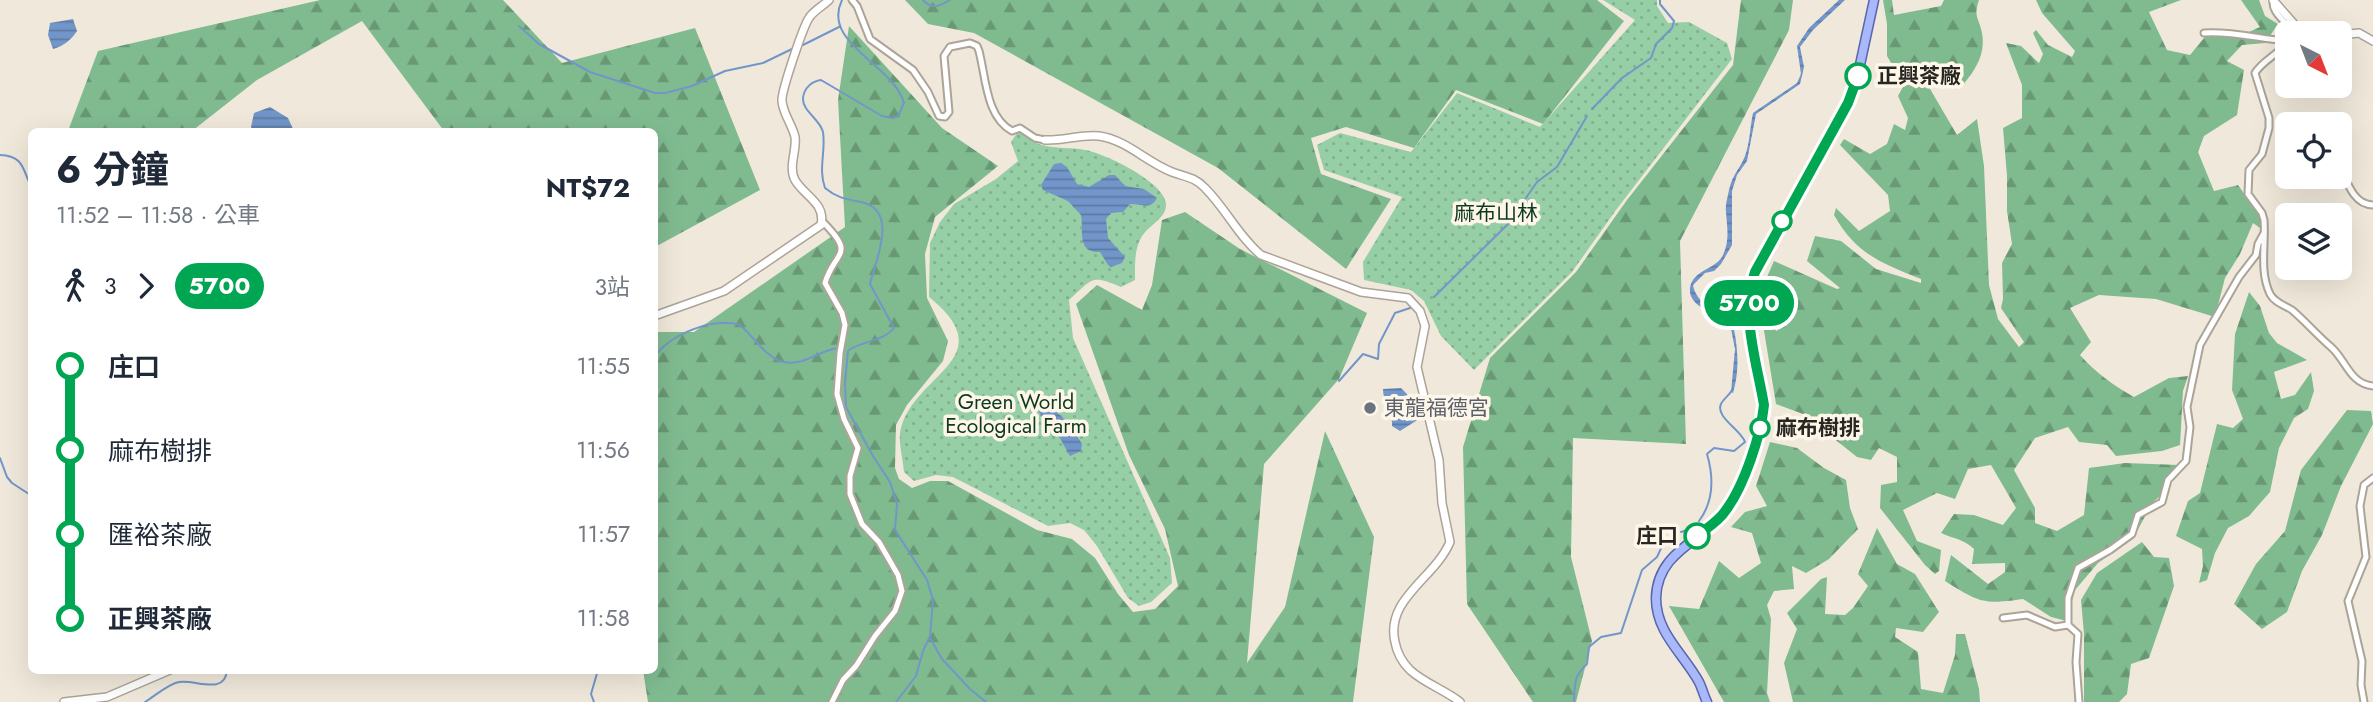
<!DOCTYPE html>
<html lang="zh-TW">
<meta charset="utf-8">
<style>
:root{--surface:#fff;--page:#f2f2f3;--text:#1f2937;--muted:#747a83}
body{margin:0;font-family:Jost,"Noto Sans TC",sans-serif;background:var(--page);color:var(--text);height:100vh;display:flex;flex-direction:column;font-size:26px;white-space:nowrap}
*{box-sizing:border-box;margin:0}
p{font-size:23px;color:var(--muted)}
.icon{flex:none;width:38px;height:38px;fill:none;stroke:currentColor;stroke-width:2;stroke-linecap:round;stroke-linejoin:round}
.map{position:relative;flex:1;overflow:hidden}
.sheet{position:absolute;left:28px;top:128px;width:630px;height:546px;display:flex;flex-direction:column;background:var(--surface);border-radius:10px;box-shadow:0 7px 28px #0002}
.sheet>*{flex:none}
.badge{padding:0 14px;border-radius:23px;font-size:24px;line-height:46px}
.needle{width:46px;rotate:138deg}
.tools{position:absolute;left:2275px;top:21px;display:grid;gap:14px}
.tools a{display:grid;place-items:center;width:77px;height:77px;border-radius:10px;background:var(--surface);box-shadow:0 7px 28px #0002;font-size:35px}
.map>.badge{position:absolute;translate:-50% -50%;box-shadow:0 0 0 4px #fff}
.legs{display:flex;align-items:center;gap:10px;height:77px;padding:0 28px;font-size:23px}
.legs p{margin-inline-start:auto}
.summary{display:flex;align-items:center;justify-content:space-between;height:119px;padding:0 28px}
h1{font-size:38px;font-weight:700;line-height:52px}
ul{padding:0 28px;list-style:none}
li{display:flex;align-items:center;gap:24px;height:84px;font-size:26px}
li i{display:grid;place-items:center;width:10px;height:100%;margin:0 9px;background:currentColor}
li i::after{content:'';width:18px;height:18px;margin:-9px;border:5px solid;border-radius:50%;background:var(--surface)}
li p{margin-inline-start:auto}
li:first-child i{background:linear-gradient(#0000 50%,currentColor 0)}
li:last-child i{background:linear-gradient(currentColor 50%,#0000 0)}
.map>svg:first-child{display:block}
.forest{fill:url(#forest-firs)}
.park{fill:url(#park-dots)}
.water{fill:url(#water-rules)}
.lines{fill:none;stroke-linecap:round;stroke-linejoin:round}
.stream{stroke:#7296c9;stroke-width:2}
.street-casing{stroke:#aba497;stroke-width:9}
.secondary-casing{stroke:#aba497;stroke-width:10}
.primary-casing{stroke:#5766ad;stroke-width:11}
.street{stroke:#fff;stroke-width:5}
.secondary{stroke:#fff;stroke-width:7}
.primary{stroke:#a9b8fb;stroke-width:8}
.line-1-casing{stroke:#fff;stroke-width:16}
.line-1{stroke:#00a651;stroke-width:10}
.stop-1-dot{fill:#fff;stroke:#00a651;stroke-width:3.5}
.worship-dot{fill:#6b7280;stroke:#fdf6e9;stroke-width:2.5}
.labels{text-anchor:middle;stroke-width:7;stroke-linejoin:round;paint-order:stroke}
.stop-label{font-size:21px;font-weight:bold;fill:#282621;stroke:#fdf6e9;text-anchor:start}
.park-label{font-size:21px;fill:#0c3a1e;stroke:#fdf6e9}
.worship-label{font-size:21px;fill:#5b616d;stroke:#fdf6e9;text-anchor:start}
</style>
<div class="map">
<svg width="2373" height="702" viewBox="0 0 2373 702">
<defs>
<pattern id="forest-firs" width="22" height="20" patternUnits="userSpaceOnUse" patternTransform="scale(1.75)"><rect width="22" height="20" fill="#80bb90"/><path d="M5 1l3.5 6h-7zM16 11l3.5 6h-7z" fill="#699875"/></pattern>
<pattern id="park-dots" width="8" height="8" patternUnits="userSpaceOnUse" patternTransform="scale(1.75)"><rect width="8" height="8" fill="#96cea5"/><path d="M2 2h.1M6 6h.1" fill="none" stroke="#81b18e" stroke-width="1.8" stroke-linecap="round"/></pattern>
<pattern id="water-rules" width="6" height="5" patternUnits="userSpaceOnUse" patternTransform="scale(1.75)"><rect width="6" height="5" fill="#7296c9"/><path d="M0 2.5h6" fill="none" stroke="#5e7aa3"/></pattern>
</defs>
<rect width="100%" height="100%" fill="#f0e9db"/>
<path class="forest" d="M 320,0 L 503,0 L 562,63 L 695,28 L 760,190 L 655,247 L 654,131 L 444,131 L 362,21 L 257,80 L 192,131 L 68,131 L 98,51 Z
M 905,0 L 1597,0 L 1624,21 L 1543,124 L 1456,90 L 1414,148 L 1346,127 L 1311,138 L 1321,174 L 1391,199 L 1346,269 L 1218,168 L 974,33 L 928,24 Z
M 1741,0 L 1793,0 L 1789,30 L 1680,241 L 1686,444 L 1573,438 L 1571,557 L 1592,641 L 1576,702 L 1533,702 L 1467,604 L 1463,447 L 1490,358 L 1576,272 L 1627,200 L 1733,65 Z
M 1883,0 L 1892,0 L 1894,15 L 1941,6 L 1944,0 L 1979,0 C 1973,18 1979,17 1982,33 C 1986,55 1975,70 1962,86 L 1941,76 L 1926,82 L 1957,135 L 1977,119 L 1984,166 L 1989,285 L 1998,319 L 2019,347 L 2024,342 L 2001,308 L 2003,299 L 2002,263 L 2012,244 L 2007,211 L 2007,176 L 2003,128 L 2022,118 L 2022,85 L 2006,43 L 2021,46 L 2039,63 L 2043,54 L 2033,33 L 2036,30 L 2048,45 L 2072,57 L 2075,51 L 2042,13 L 2036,0 L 2181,0 L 2149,12 L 2167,50 L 2190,55 L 2209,32 L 2240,36 L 2260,27 L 2241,0 L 2259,0 L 2265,16 L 2278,24 L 2265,43 L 2242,45 L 2227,61 L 2244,70 L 2237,115 L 2204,136 L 2198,152 L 2214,191 L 2238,185 L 2260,216 L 2260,228 L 2253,223 L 2240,254 L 2225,278 L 2215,317 L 2156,299 L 2099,295 L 2070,308 L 2091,342 L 2080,355 C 2096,373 2113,385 2134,397 L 2169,378 L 2188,376 L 2183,391 L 2180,445 L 2162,451 L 2116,456 L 2107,445 L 2079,442 L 2068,427 L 2035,438 L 2014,470 L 2035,508 L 2035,523 L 2057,531 L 2084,515 L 2089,468 L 2125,463 L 2179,465 L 2167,490 L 2152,503 L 2133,539 L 2098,563 L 2075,590 L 2067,621 L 2051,617 L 2023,599 C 1982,605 1979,602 1945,581 L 1951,555 L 1988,584 L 2005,572 L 2005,563 L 1972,564 L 1974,549 C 1964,539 1954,539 1941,533 L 1954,514 L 1974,515 L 2003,525 L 2016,508 L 1991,465 L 1968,469 L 1955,499 L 1937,493 L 1903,510 L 1917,541 L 1941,550 L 1939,571 L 1935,574 L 1925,565 L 1880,508 L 1881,485 L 1897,482 L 1897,457 L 1879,448 L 1871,460 L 1857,457 L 1803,414 L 1776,404 L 1759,300 L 1768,310 L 1776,331 L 1787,325 L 1776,283 L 1767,277 L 1774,261 L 1837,289 L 1840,288 L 1807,261 L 1815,236 L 1841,241 L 1876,269 L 1921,283 L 1921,279 C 1881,263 1856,254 1834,215 L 1836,208 L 1859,231 L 1890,211 L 1888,195 L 1840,145 L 1844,139 L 1870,154 L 1887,144 L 1894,124 L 1905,130 L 1908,118 L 1898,96 L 1904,85 L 1887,56 L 1887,24 Z
M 849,26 L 942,128 L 998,166 L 935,217 L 925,254 L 927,298 L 948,341 L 943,361 L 907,405 L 896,425 L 895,468 L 899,479 L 912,488 L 930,481 L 948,481 L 1037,530 L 1072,539 L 1095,558 L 1118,594 L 1133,612 L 1155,609 L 1178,586 L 1165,529 L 1129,455 L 1076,304 L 1097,285 L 1142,310 L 1152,285 L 1162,220 L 1185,212 L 1240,249 L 1367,313 L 1339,379 L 1264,464 L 1247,663 L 1285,607 L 1325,431 L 1374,537 L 1353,702 L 648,702 L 643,670 L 654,670 L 655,332 L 694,332 L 845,227 L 838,100 Z
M 2249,292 L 2260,306 L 2269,333 L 2277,343 L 2307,360 L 2274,372 L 2281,399 L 2295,395 L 2311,372 L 2314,391 L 2308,409 L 2294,418 L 2279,448 L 2270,492 L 2249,516 L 2228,528 L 2215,553 L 2207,580 L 2199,583 L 2203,566 L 2202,549 L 2176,536 L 2188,501 L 2200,493 L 2217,424 L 2233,428 L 2243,419 L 2232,390 L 2235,334 Z
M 2347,410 L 2371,411 L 2373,424 L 2341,486 L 2322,535 L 2302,571 L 2287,612 L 2262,629 L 2234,604 L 2256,564 L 2285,531 L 2301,470 Z
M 1770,442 L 1797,448 L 1824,468 L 1846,480 L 1850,508 L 1858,529 L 1829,559 L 1806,573 L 1792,566 L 1794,589 L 1774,591 L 1767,605 L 1771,619 L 1767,693 L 1770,702 L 1724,702 L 1669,606 L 1699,609 L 1719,561 L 1739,578 L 1761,563 L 1752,533 L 1731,527 L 1745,512 L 1767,506 L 1756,486 Z
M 1877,528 L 1897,564 L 1915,574 L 1939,612 L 1923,632 L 1896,628 L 1895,637 L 1918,652 L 1921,689 L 1943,693 L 1955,655 L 1956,634 L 1965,634 L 1979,689 L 1980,702 L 1793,702 L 1784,663 L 1797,629 L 1787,613 L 1821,579 L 1827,577 L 1825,614 L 1845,615 L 1853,608 L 1868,586 L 1858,574 Z
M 2142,542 L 2154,557 L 2169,558 L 2174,586 L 2149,658 L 2131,664 L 2127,694 L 2119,702 L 2084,702 L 2084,634 L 2081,600 L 2097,573 Z"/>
<path class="park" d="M 1603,0 L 1657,0 L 1657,6 L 1668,23 L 1689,22 L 1727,43 L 1732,59 L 1616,210 L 1572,272 L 1474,370 L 1441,336 L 1424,301 L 1411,290 L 1364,280 L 1363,262 L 1402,197 L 1324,170 L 1317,145 L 1340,133 L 1411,152 L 1457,93 L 1540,127 L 1635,20 Z
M 1019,130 C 1026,135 1034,143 1042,145 C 1055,149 1071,147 1085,150 C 1104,153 1167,183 1166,205 C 1166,219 1147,226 1141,238 C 1134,251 1135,266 1135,280 L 1121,287 C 1090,274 1093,279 1069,300 L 1073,338 L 1170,558 L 1172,583 L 1151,602 L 1139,606 L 1128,598 L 1097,546 L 1084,530 L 1070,523 L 1048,526 L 953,477 L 936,475 L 914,481 L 904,472 C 903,460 899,445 900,434 C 908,375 1007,360 929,297 L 930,243 L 940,222 L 954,204 L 996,179 L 1018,161 L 1011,142 Z"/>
<path class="water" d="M 1839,0 L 1845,0 L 1813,30 L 1800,47 L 1804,67 L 1800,84 L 1756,114 L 1747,161 L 1737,175 L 1732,191 L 1732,245 L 1721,264 L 1714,271 L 1705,273 L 1693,285 C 1696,303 1715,311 1731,315 C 1737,341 1741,366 1733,393 L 1731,392 L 1735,349 L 1731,329 L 1725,317 C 1712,313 1688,306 1690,288 C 1693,269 1716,270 1723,255 C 1730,240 1727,227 1726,212 C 1725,205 1728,196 1729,190 C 1733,173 1740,169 1745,156 C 1750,142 1750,127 1753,113 L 1797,83 L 1801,74 L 1797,46 L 1809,28 Z
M 73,19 L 77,31 C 71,40 64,46 53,49 L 48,35 L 50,23 Z
M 270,107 L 288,118 L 294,131 L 253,131 L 251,127 L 254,113 Z
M 1061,163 L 1067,167 L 1077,184 L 1089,187 L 1109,175 L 1115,175 L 1125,186 L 1144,189 L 1157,198 C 1150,211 1141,203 1130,204 L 1123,212 L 1111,213 L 1106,219 L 1108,238 L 1125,257 L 1122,263 L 1111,267 L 1108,265 L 1100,252 C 1076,253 1084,230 1081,215 L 1068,201 L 1043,190 L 1041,185 L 1054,164 Z
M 1401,388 L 1415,402 L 1419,419 L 1400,431 L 1392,426 C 1393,412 1383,403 1383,389 Z
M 1042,390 L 1048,405 L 1068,422 L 1082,444 L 1081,451 L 1070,456 L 1057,433 L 1041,416 L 1031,396 Z"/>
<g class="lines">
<path class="stream" d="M 842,0 C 821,43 893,64 904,103 L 898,116 L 893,118 L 882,116 L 821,80 C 812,81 804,88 803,98 C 802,111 820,119 823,132 C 826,151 818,169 825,188 C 837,198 846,199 861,202 C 900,210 875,262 870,284 L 894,328 C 884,341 862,341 849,350
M 923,0 C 932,10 940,6 950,0
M 519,26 L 539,44 L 590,72 L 655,93 L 665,93 L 692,86 L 725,71 L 763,63 L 794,48
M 803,45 L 839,27
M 1592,109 L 1622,78 L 1651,58 L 1656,44 L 1672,28 L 1674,21 L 1660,4 L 1660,0
M 0,155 C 25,156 22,170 32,188
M 1434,297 L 1508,224 L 1537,182 L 1557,167 L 1587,116
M 848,351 L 845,383 L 846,407 L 873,456 L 890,482 L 897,504 L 895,530 L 927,580 L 933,600 L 930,636 L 923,651 L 916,676 L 896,702
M 654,357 C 671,334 712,317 740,325 C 760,342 771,370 802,361 C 814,357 825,350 838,348
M 1339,381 L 1363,354 L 1378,359 L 1379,344 L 1395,313 L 1413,307
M 0,458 L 7,477 L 12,483 L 32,496
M 1699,521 C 1714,501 1714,478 1707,454 L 1714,448 L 1734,451 L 1745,442 C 1741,430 1715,417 1721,404 C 1723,399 1729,396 1732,390
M 1681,532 L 1693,528
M 930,638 L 942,659 L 970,689 L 986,702
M 145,702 C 155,696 168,684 179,682 C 195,679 225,696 227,670
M 594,702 L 591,694 L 598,670
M 1574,702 C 1575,684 1573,677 1587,664 L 1589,647 L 1601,637 L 1621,633 L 1642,570 L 1657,557 L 1663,544 L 1673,535"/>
<g class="street-casing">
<path id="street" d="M 852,0 L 857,6 L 870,39 L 913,70 L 928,92 L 939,116 L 945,117 L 949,112 L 944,56 L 950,47 L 970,43 L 977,46 L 979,51 C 986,78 986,117 1012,131 L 1020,128 L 1035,138 L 1045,140
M 2273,1 C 2272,15 2288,21 2291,33
M 2204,33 C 2232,31 2260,39 2287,41
M 2287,41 C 2279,55 2264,59 2255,73 L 2269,118 L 2269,128 L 2262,154 L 2249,170 L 2248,194 L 2262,213 L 2264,220 C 2266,244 2259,271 2270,294 C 2275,303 2284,305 2292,310 C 2305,321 2318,336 2331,347 C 2346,360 2350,384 2373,386
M 2340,166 C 2347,181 2353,205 2373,205
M 822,221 C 857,256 835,250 825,283 L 842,313 L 845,325 L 840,353 L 837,394 L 844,419 L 858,448 L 850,476 L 850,494 L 862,524 L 879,542 L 898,575 L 902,591 L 895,611 L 875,636 L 856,666 L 843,680 L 832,702
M 2003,618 L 2027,615 L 2055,627 L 2068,625 L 2068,598 L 2078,568 L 2110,550 L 2132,534 L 2138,515 L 2162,502 L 2168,480 L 2186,461 L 2190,427 L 2187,407 L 2200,345 L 2239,277 L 2256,255 L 2258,244 L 2264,233
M 2068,625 L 2078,634 L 2076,662 L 2079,702
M 2364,702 L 2361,685 L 2362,661 L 2348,601 L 2366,557 L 2360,506 L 2364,485 L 2373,478"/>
</g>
<g class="secondary-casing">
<path id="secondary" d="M 2273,0 L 2302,33
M 2340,35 L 2359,33 L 2373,41
M 1045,140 C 1063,141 1081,134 1099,136 C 1127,140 1146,162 1172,172 C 1185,177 1195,177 1205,188 C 1226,209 1239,237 1261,255 L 1361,292 L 1408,298 L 1420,311 L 1425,326 L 1417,367 L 1439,460 L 1442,503 L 1450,542 C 1435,578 1385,599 1395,642 C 1397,653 1402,662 1410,670 C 1424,683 1445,690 1460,702
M 654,316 L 724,291 L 821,225 C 826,203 804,196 795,180 C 788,167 797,150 795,137 C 792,124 783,114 782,101 C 781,92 803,27 809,18 C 813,11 823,6 829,0
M 64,702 L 107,697 L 170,670"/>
</g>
<g class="primary-casing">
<path id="primary" d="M 1707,702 C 1704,696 1702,688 1699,682 C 1683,653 1656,633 1656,598 C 1657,553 1699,542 1724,514 C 1738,498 1746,471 1754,451 C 1779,390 1734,331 1754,272 L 1855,88 L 1874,0"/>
</g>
<use href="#street" class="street"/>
<use href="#secondary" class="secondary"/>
<use href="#primary" class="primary"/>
</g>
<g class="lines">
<g class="line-1-casing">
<path id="line-1" d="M 1697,536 C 1707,528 1719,521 1726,510 C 1744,486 1761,435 1764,405 C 1757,363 1740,313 1755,272 L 1848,103 L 1858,76"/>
</g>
<use href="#line-1" class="line-1"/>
</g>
<g class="stop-1-dot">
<circle cx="1858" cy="76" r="12"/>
<circle cx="1782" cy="221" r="9"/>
<circle cx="1760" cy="428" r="9"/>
<circle cx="1697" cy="536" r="12"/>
</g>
<circle class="worship-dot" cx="1370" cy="408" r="7"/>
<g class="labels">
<g class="stop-label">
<text x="1877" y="83">正興茶廠</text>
<text x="1776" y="435">麻布樹排</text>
<text x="1678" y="543" text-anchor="end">庄口</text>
</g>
<g class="park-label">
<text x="1496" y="220">麻布山林</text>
<text x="1016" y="409">Green World<tspan x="1016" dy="24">Ecological Farm</tspan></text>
</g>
<g class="worship-label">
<text x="1384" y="415">東龍福德宮</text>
</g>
</g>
</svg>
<div class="tools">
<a><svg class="needle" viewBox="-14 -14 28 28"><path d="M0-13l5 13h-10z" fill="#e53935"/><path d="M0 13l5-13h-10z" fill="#747a83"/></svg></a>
<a><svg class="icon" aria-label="locate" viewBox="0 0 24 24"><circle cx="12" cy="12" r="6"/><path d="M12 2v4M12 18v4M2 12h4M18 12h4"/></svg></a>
<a><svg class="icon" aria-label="layers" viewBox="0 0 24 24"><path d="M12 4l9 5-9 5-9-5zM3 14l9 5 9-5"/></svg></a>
</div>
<b class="badge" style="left:1749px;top:303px;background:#00a651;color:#fff">5700</b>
<section class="sheet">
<div class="summary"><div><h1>6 分鐘</h1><p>11:52 – 11:58 · 公車</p></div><b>NT$72</b></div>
<div class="legs"><svg class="icon" aria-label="walk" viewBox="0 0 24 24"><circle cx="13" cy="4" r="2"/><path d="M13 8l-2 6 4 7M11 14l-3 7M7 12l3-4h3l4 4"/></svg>3<svg class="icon" aria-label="forward" viewBox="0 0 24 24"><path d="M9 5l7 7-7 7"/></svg><b class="badge" style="background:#00a651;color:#fff">5700</b><p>3站</p></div>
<ul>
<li><i style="color:#00a651"></i><b>庄口</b><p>11:55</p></li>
<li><i style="color:#00a651"></i><span>麻布樹排</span><p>11:56</p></li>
<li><i style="color:#00a651"></i><span>匯裕茶廠</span><p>11:57</p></li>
<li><i style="color:#00a651"></i><b>正興茶廠</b><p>11:58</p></li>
</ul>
</section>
</div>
